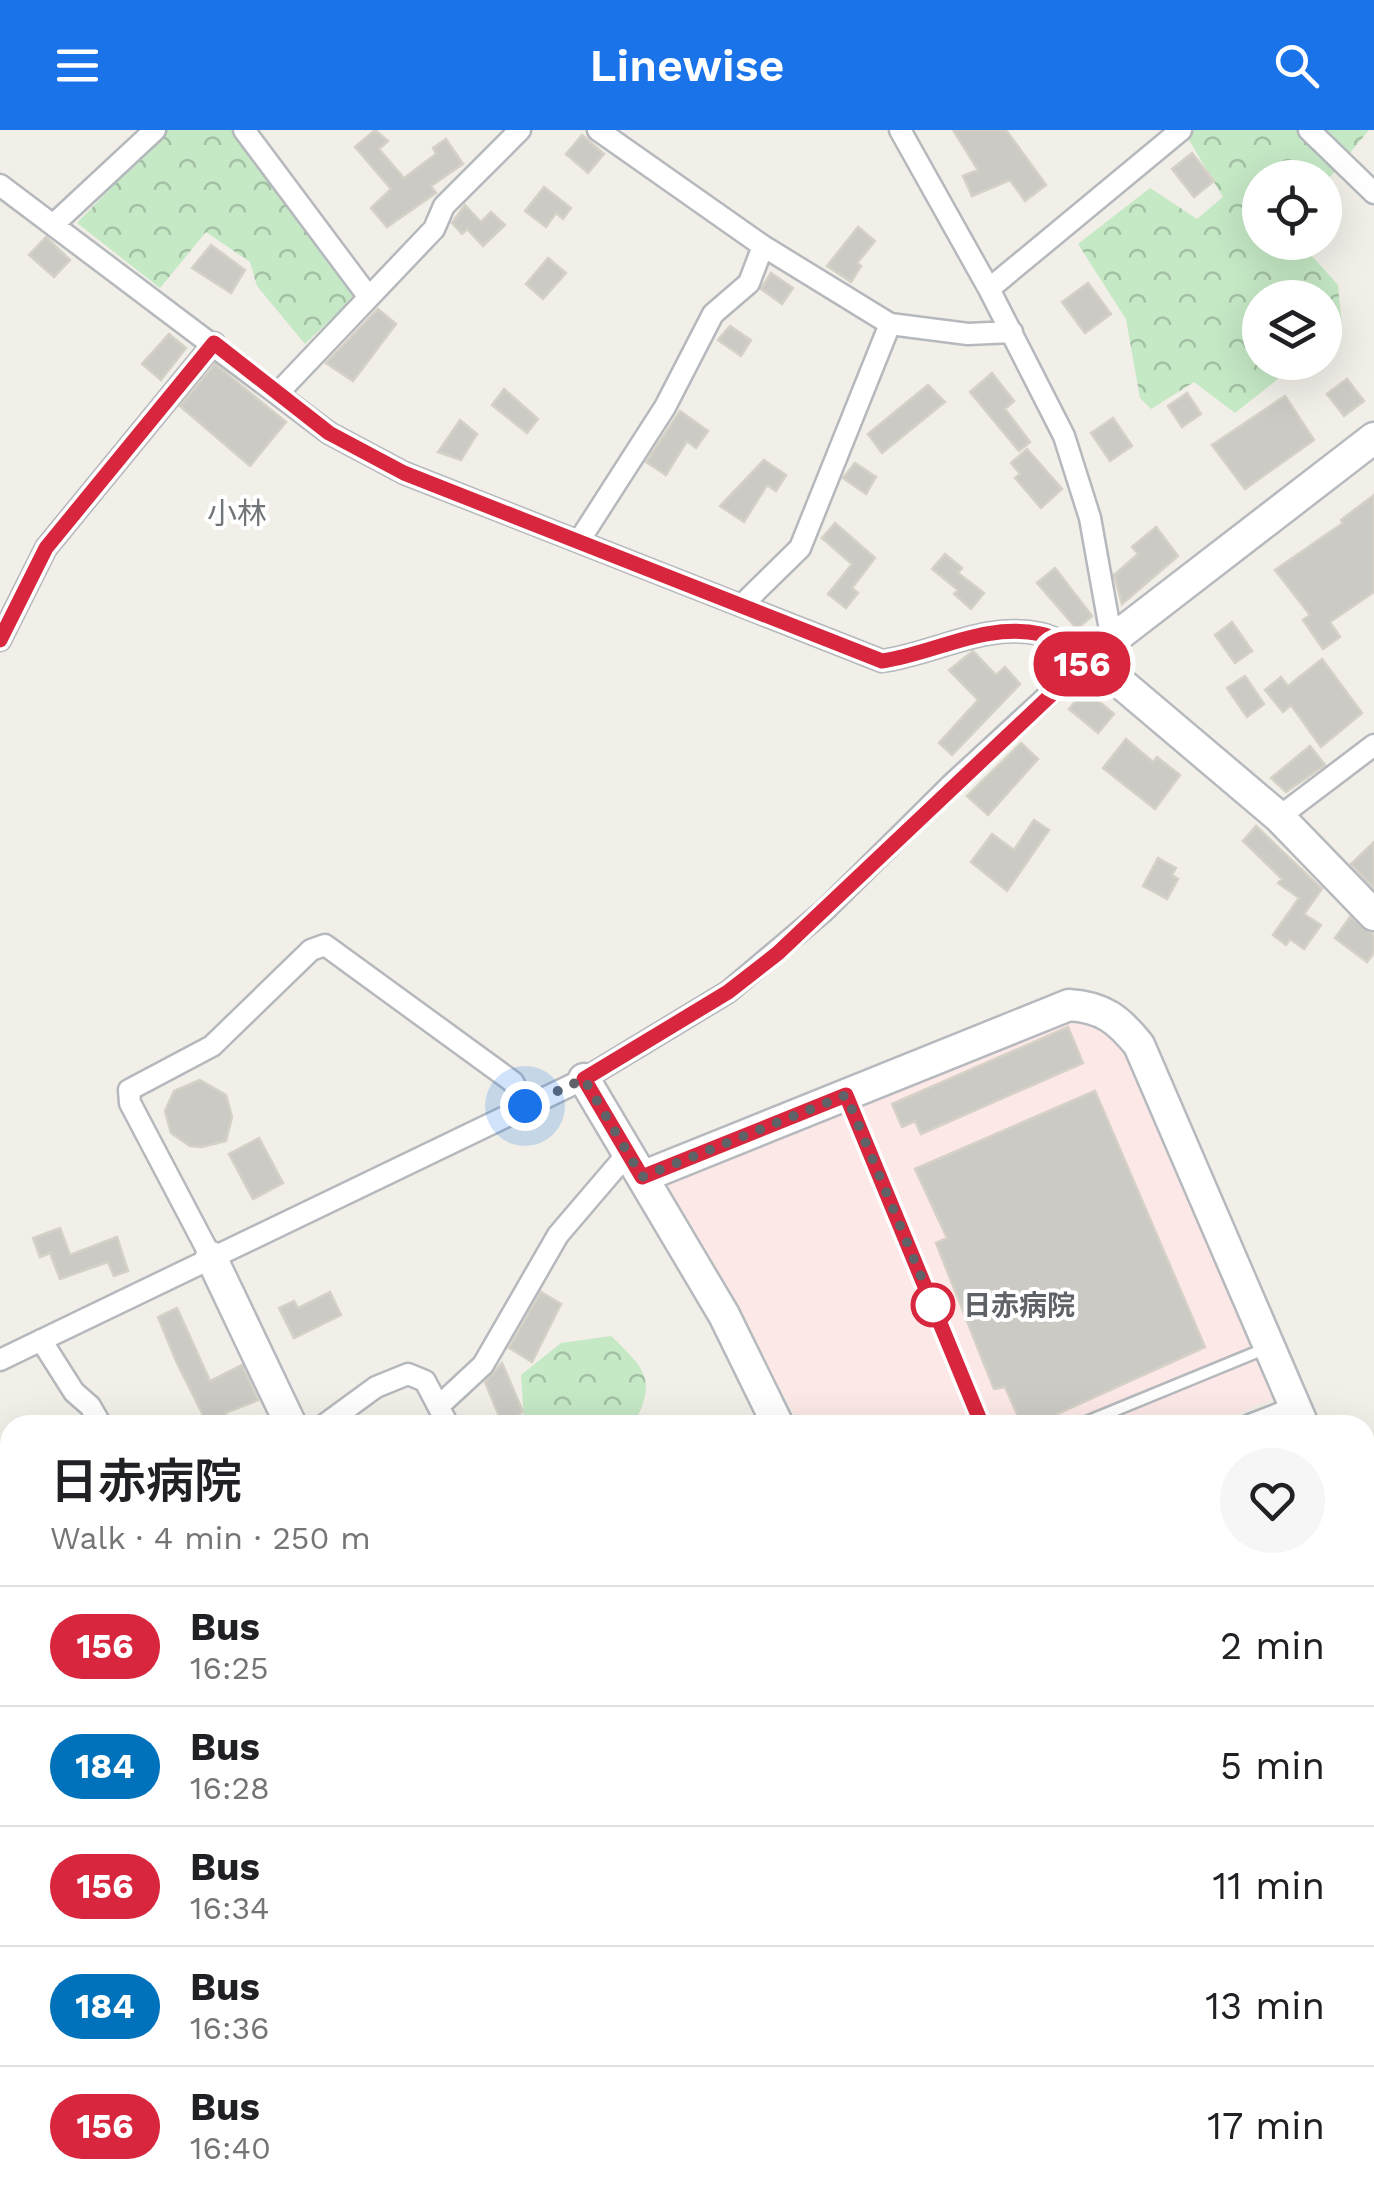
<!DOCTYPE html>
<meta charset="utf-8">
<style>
:root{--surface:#fff;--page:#f6f6f6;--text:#202124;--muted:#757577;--line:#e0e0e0;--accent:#1a73e8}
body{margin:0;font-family:"Work Sans","Noto Sans JP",sans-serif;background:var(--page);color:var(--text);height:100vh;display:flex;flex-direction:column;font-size:38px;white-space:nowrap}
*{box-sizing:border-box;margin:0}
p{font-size:32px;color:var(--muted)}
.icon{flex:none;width:55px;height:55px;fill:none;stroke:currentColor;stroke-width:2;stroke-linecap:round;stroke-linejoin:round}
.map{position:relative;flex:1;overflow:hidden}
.details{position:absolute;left:0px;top:1285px;width:1375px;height:792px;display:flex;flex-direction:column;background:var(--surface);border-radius:30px 30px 0 0;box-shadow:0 10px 40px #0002}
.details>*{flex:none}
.badge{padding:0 20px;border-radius:32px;font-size:35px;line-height:65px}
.controls{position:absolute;left:1242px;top:30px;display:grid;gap:20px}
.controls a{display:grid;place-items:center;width:100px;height:100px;border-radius:50%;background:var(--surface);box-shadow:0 10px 40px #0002;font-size:50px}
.you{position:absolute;width:50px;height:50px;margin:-25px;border:8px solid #fff;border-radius:50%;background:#1a73e8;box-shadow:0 0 0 15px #1a73e833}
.map>.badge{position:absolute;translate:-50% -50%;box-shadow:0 0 0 5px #fff}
.round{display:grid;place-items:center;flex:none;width:105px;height:105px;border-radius:52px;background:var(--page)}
.summary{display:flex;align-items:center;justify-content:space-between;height:170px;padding:0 50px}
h1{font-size:48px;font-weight:600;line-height:75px}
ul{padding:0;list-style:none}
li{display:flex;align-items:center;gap:30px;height:120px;padding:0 50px;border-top:2px solid var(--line)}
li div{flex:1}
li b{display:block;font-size:38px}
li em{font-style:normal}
li .badge{min-width:110px;font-weight:700;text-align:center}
header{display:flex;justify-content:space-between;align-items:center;height:130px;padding:0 50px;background:var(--accent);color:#fff;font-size:45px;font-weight:600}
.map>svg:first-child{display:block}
.medical{fill:#fce8e6}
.forest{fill:url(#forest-crowns)}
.building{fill:#cccac5;stroke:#d6d1c6;stroke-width:2.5}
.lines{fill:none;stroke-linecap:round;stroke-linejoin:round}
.lane-casing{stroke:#b5b8bc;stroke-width:15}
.street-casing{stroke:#b5b8bc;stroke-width:25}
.secondary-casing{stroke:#b6babf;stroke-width:35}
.lane{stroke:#fff;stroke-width:10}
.street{stroke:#fff;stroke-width:20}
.secondary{stroke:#fff;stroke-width:30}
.rail-casing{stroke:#b6b7b8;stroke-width:9}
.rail{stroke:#fff;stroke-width:5;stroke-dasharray:15;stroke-linecap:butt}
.line-casing{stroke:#fff;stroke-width:22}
.line{stroke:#d7263d;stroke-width:15}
.walk{stroke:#5f6368;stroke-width:10;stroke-dasharray:0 18}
.stop-dot{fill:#fff;stroke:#d7263d;stroke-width:5}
.labels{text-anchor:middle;stroke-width:8;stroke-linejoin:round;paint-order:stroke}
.stop-label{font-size:28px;font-weight:bold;fill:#5f6368;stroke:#fff;text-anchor:start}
.neighbourhood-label{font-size:30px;fill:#70757a;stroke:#fff}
</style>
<header><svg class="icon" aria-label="menu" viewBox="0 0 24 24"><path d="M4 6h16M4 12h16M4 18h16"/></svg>Linewise<svg class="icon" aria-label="search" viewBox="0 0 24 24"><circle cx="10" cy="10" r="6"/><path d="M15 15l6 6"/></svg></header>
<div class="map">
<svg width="1374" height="2077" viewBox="0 0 1374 2077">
<defs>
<pattern id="forest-crowns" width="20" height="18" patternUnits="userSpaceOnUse" patternTransform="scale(2.5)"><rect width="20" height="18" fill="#c5e8c5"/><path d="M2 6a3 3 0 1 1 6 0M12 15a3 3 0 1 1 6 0" fill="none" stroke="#a3c0a4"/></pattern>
</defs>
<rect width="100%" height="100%" fill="#f1efe8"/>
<path class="medical" d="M 1076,888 L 1100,897 L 1122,915 L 1136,937 L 1274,1258 L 1274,1268 L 1212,1295 L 800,1295 L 666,1052 Z"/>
<path class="forest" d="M 167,0 L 232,0 L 354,167 L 305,214 L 257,156 L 250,132 L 206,102 L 160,158 L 77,93 Z
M 1183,0 L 1369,0 L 1325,53 L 1325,48 L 1260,48 L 1260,112 L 1300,113 L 1338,155 L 1342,197 L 1325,211 L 1325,168 L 1260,168 L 1260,232 L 1298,233 L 1235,283 L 1194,252 L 1151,279 L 1140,268 L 1126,189 L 1078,114 L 1150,58 L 1197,89 L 1223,67 Z
M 611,1206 C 645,1239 658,1250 633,1295 L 514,1295 L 524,1289 L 521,1245 L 561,1213 Z"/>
<path class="building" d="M 375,0 L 388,11 L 379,19 L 404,48 L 436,24 L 433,18 L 446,9 L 463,34 L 431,56 L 436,63 L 387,97 L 371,78 L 391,59 L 355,17 Z
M 953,0 L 1006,0 L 1046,55 L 1025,71 L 1010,50 L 972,66 L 963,46 L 978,40 Z
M 582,5 L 604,24 L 588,43 L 566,24 Z
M 1192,23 L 1214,51 L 1194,67 L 1172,39 Z
M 544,57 L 571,78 L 563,89 L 556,83 L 546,97 L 525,81 Z
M 465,75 L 481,92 L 491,82 L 505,95 L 483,116 L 467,99 L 462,104 L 452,93 Z
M 858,97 L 875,111 L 857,133 L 861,136 L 851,152 L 827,136 Z
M 46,107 L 70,130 L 54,147 L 29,125 Z
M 211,115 L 245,140 L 231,163 L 192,138 Z
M 548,128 L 566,143 L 543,169 L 526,154 Z
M 771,143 L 793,158 L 782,174 L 761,159 Z
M 1088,153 L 1111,184 L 1085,203 L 1062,172 Z
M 378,179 L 396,194 L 353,251 L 326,233 Z
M 730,196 L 751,210 L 741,226 L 718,210 Z
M 169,204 L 186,218 L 161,250 L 142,234 Z
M 215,234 L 286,292 L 250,336 L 180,276 Z
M 992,243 L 1014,271 L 1005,279 L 1030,312 L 1019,321 L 970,262 Z
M 1347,249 L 1364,271 L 1344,286 L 1327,264 Z
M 928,255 L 945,272 L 882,323 L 868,304 Z
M 504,259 L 538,289 L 527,303 L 492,275 Z
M 1187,263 L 1201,284 L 1182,297 L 1168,276 Z
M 1285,266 L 1314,310 L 1245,359 L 1212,315 Z
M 680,281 L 708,301 L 696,318 L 687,311 L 666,345 L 646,332 Z
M 1113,288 L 1132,316 L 1110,331 L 1091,303 Z
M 460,290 L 477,304 L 461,330 L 438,322 Z
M 1027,319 L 1062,359 L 1041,378 L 1015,348 L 1020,344 L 1011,333 Z
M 764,330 L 786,345 L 776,361 L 767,355 L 744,392 L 720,376 Z
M 855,333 L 876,347 L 866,364 L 843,348 Z
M 1374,365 L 1374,462 L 1330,492 L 1340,507 L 1323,519 L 1303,490 L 1310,485 L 1275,440 L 1343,393 L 1341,390 Z
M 835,393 L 875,428 L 852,458 L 858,463 L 846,478 L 828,464 L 852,434 L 822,408 Z
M 1156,397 L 1178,426 L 1122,474 L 1114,445 L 1138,424 L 1132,417 Z
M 945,424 L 962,438 L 958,443 L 984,463 L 971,479 L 954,464 L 958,460 L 932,439 Z
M 1055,438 L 1092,486 L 1077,499 L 1037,453 Z
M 1232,492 L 1252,521 L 1235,533 L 1215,505 Z
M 973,521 L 996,545 L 1005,537 L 1020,554 L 952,625 L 939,613 L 978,570 L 949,540 Z
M 1322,529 L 1362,583 L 1321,617 L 1291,575 L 1283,582 L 1265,560 L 1281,547 L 1288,556 Z
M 1245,546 L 1264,574 L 1247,587 L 1227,558 Z
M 1085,560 L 1114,584 L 1098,603 L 1069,579 Z
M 1126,609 L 1153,632 L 1157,627 L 1180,645 L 1155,679 L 1103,638 Z
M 1021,613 L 1038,629 L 988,685 L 967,666 Z
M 1310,616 L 1325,635 L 1286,662 L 1271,648 Z
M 1034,690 L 1049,700 L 1007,761 L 971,732 L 992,704 L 1014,720 Z
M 1256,696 L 1322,759 L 1304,784 L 1321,795 L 1304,819 L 1290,809 L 1286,815 L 1273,805 L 1299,768 L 1278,753 L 1282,749 L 1243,711 Z
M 1374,712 L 1374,758 L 1351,734 Z
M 1158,728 L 1176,738 L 1172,745 L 1178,749 L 1167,769 L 1143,756 Z
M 1350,787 L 1374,805 L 1374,823 L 1367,832 L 1335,808 Z
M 1068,897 L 1083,933 L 921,1004 L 915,991 L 902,997 L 892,974 Z
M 200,950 L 226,965 L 232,987 L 226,1011 L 202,1017 L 190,1016 L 171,1003 L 165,981 L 174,961 Z
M 1095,961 L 1205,1217 L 1033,1295 L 1022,1295 L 1005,1257 L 994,1259 L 936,1113 L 947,1108 L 915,1039 Z
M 259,1008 L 283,1053 L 253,1069 L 229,1024 Z
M 60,1098 L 70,1125 L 117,1107 L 128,1141 L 114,1146 L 108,1132 L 60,1149 L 50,1123 L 40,1127 L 33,1108 Z
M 330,1162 L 341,1185 L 294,1208 L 279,1178 L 294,1171 L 298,1178 Z
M 541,1162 L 561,1174 L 532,1232 L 509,1218 Z
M 177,1178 L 210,1251 L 242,1235 L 258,1270 L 225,1283 L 232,1295 L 208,1295 L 177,1233 L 158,1187 Z
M 502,1233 L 523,1282 L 502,1293 L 485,1252 Z"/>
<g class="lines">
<g class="lane-casing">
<path id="lane" d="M 847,966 L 982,1295
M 1079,1295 L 1264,1219"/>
</g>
<g class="street-casing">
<path id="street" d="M 244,0 L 368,166
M 598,0 L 763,116 L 890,194 L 968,204 L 1012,202
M 900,0 L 989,159 L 1064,306 L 1090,388 L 1112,511
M 1309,0 L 1374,63
M 0,55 L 329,303 L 404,343 L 882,531 C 937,523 984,492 1041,504 C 1057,507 1075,521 1090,527 L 951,655 L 825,780 L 728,862 L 584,949 L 0,1230
M 55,93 L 155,0
M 989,159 L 1181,0
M 278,263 L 434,99 L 444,76 L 520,0
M 579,411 L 665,277 L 713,184 L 749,153 L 763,116
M 742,475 L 800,418 L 890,194
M 0,510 L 46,418 L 214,213
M 1279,687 L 1374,615
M 211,1127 L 130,973 L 129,960 L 212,916 L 311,820 L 325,815 L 513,952 L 525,976
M 41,1210 L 74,1262 L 90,1276 L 101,1295
M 441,1274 L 483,1235 L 558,1105 L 628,1023
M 324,1295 L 376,1257 L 408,1244 L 425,1251 L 448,1295
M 1250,1295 L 1296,1277
M 0,1573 L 10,1552
M 1365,1832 L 1374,1829
M 278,2068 L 352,2077
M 92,2077 L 93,2068
M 1040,2077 L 1042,2068"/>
</g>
<g class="secondary-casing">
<path id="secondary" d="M 1374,308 L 1090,527 L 1279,687 L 1374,785
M 584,949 L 724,1185 L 778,1295
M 642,1047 L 1069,875 C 1103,877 1119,890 1139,915 L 1303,1295
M 211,1127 L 291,1295
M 1365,1434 L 1374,1454
M 0,1913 L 10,1914
M 978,2068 L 1017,2077"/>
</g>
<use href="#lane" class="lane"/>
<use href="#street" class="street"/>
<use href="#secondary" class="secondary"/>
<g class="rail-casing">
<path id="rail" d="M 0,2022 L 10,2023
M 410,2068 L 474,2077"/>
</g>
<use href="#rail" class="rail"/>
</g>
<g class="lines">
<g class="line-casing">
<path id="line" d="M 0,510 L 46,418 L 214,213 L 329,303 L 404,343 L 882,531 C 937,523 984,492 1041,504 C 1057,507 1075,521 1090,528 L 778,823 L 728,862 L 584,949 L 642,1047 L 846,965 L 982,1295"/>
</g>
<use href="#line" class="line"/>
<path class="walk" d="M 525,976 L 584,949 L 642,1047 L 846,965 L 937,1185 L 933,1175"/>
</g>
<circle class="stop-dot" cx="933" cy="1175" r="20"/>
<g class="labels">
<g class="stop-label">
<text x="963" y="1185">日赤病院</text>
</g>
<g class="neighbourhood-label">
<text x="237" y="394">小林</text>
</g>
</g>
</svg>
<div class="controls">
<a><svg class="icon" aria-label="locate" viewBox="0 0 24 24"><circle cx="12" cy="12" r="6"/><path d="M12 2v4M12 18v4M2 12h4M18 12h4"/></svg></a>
<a><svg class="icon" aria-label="layers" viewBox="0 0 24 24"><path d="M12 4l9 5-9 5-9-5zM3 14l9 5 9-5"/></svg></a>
</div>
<div class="you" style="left:525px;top:976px"></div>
<b class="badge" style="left:1082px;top:534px;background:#d7263d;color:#fff">156</b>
<section class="details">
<div class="summary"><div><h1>日赤病院</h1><p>Walk · 4 min · 250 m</p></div><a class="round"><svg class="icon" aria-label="heart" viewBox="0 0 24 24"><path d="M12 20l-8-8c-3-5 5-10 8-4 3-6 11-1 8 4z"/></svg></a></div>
<ul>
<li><span class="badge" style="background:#d7263d;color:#fff">156</span><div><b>Bus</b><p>16:25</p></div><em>2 min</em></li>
<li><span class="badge" style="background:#0072bc;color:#fff">184</span><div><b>Bus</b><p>16:28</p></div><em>5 min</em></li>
<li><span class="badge" style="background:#d7263d;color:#fff">156</span><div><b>Bus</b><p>16:34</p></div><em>11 min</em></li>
<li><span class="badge" style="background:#0072bc;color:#fff">184</span><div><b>Bus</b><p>16:36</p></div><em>13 min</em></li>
<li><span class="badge" style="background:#d7263d;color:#fff">156</span><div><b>Bus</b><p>16:40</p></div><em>17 min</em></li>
</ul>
</section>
</div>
